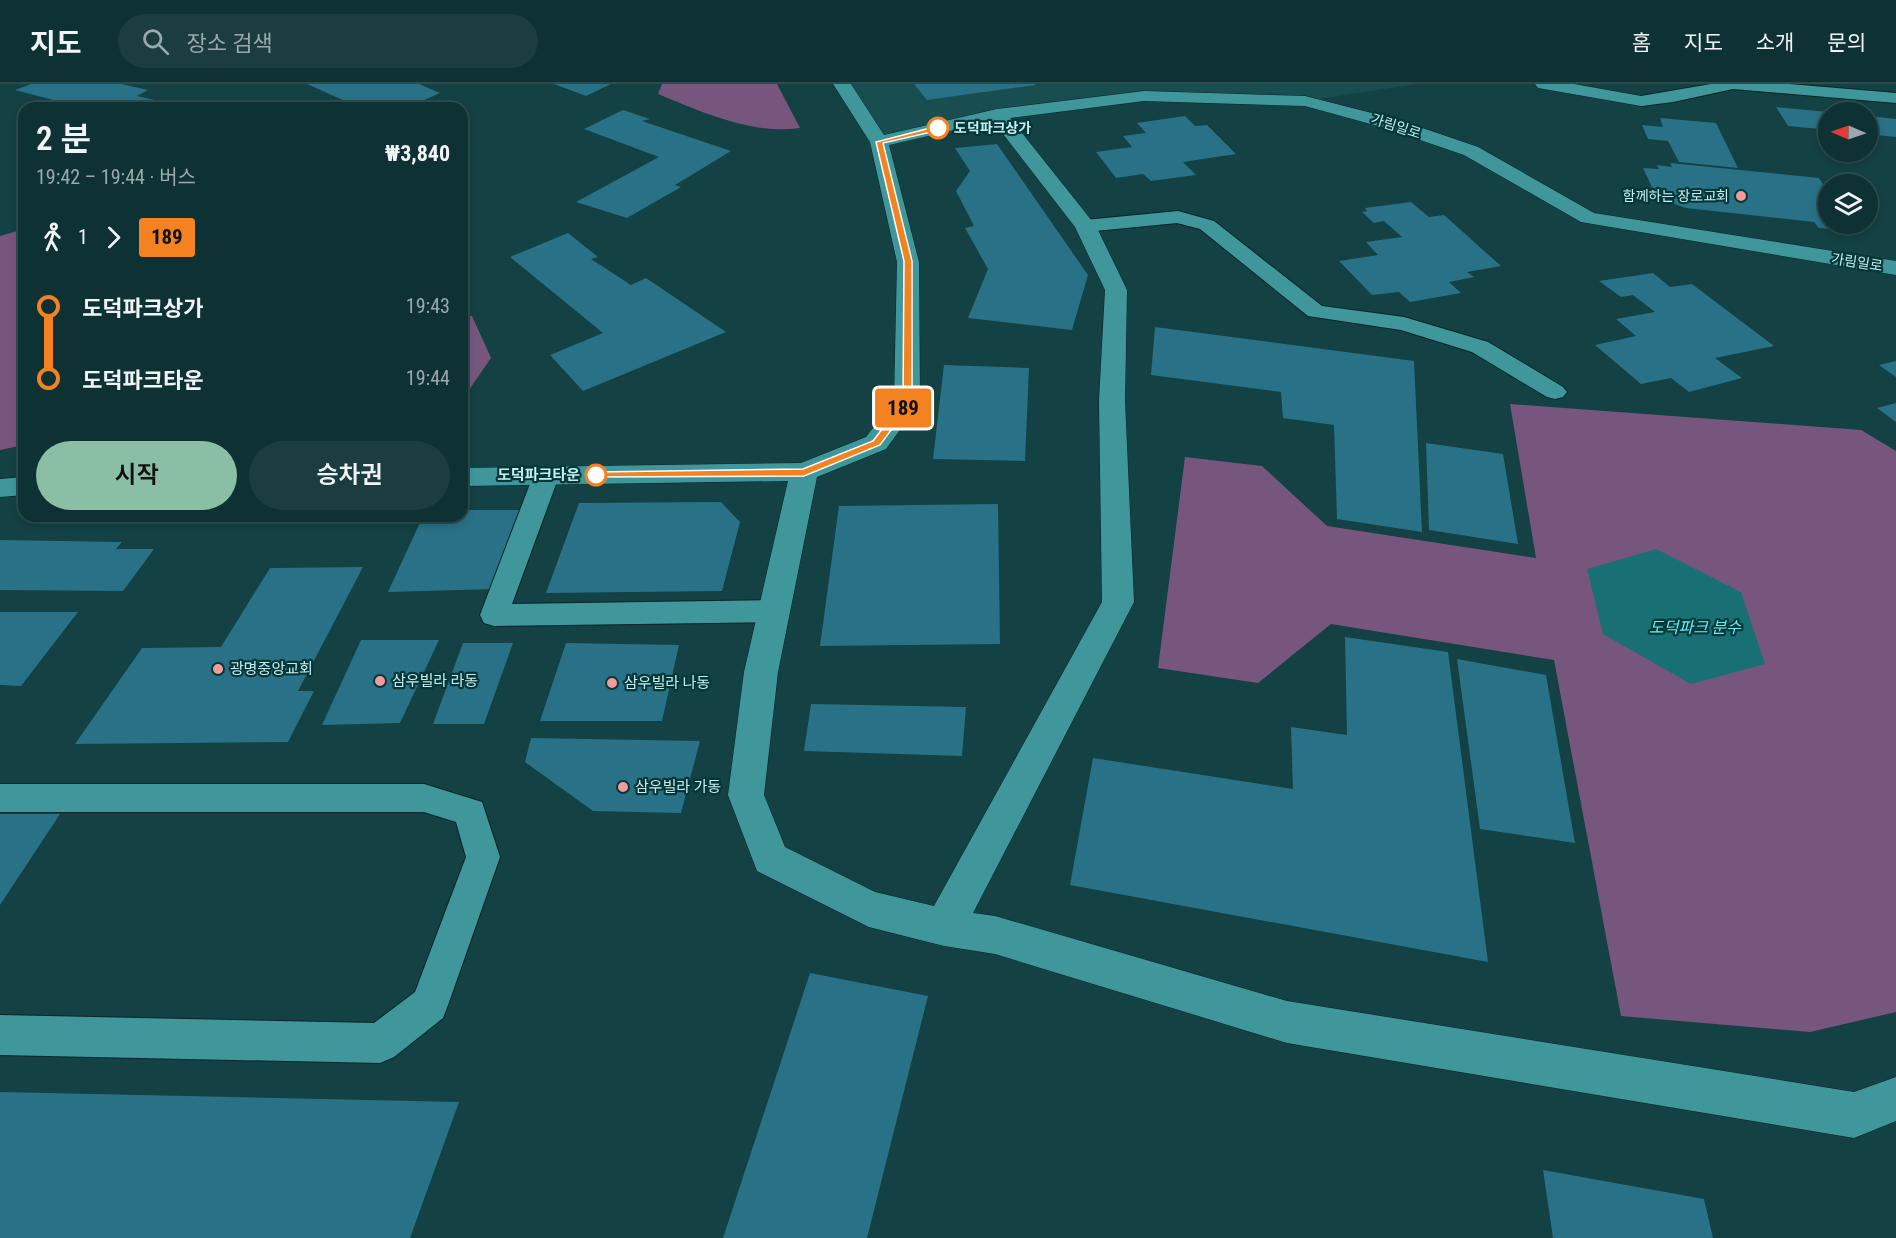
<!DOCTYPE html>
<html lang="ko">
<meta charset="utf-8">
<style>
:root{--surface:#0e3133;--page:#1c3d3f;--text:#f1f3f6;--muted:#9ba9ac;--line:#2e4c4e;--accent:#8abfa5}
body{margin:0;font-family:"Roboto Condensed","Noto Sans KR",sans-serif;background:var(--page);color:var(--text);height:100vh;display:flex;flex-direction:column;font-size:22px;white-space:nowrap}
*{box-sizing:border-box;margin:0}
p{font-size:20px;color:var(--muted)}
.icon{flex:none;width:33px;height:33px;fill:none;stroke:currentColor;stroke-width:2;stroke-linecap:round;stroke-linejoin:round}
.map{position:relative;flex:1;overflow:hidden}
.sheet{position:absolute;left:18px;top:18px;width:450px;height:420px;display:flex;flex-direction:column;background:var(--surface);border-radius:18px;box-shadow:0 3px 9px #0003,0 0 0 2px var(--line)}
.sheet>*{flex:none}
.badge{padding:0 12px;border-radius:4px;font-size:21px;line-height:39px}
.needle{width:39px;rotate:272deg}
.fabs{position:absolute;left:1818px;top:18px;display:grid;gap:12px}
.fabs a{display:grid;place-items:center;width:60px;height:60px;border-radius:50%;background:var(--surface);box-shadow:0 3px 9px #0003,0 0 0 2px var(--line);font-size:30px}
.map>.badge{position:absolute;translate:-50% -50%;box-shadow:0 0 0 3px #fff}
.legs{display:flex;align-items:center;gap:9px;height:66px;padding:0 18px;font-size:20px}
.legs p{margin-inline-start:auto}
.overview{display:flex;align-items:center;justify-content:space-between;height:102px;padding:0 18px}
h1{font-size:33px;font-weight:600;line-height:45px}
.cta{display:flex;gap:12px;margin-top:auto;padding:12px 18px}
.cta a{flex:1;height:69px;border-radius:36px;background:var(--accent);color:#111;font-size:24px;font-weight:600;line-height:69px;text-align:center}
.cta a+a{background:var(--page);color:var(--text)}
ul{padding:0 18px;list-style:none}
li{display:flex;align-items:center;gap:21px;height:72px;font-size:22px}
li i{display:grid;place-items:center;width:9px;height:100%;margin:0 8px;background:currentColor}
li i::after{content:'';width:15px;height:15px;margin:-8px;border:4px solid;border-radius:50%;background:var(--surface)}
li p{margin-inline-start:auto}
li:first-child i{background:linear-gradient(#0000 50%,currentColor 0)}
li:last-child i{background:linear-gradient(currentColor 50%,#0000 0)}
header{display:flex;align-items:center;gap:36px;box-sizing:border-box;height:84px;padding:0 30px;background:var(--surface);border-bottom:2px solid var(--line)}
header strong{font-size:28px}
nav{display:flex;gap:33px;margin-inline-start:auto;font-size:21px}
.search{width:420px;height:54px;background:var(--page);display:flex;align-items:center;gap:15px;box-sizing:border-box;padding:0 21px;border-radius:33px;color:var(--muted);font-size:22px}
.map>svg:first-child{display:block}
.built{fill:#194e51}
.green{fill:#77567e}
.water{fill:#197074}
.building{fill:#287186}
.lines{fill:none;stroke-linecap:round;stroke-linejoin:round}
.lane-casing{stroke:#0a2627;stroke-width:2}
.street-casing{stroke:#0a2627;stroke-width:1}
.lane{fill:#40979b;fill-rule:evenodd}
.street{fill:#40979b;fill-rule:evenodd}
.line-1{fill:#f58220;stroke:#fff;stroke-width:1.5}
.stop-1-dot{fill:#fff;stroke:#f58220;stroke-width:3}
.poi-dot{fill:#f59b9a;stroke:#053739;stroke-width:2}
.labels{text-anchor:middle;stroke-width:4.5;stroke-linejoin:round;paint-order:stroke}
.far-street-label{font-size:14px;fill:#c6edef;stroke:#053739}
.far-stop-label{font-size:14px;font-weight:bold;fill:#c6edef;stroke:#053739;text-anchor:start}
.far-poi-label{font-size:14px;fill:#c6edef;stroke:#053739;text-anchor:end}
.stop-label{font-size:15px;font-weight:bold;fill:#c6edef;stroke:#053739;text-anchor:end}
.poi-label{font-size:15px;fill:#c6edef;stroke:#053739;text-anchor:start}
.water-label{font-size:16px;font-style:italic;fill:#5df5fd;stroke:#053739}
</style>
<header>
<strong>지도</strong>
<div class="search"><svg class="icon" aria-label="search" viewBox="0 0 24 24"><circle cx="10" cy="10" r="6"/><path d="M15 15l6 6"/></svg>장소 검색</div>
<nav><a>홈</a><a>지도</a><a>소개</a><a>문의</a></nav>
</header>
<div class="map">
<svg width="1896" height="1154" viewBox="0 0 1896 1154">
<rect width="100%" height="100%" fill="#134144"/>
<path class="built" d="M 842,0 L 1417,0 L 1305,17 L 1144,12 L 997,30 L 879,58 Z"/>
<path class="green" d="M 662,0 L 777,0 L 800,44 C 752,51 702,28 658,10 Z
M 24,145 L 24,361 L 0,366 L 0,152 Z
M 462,232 L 472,232 L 491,274 L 462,316 Z
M 1510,320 L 1861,346 L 1896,367 L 1896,928 L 1810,948 L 1621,932 L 1554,576 L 1331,540 L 1258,599 L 1158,584 L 1185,373 L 1262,382 L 1327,442 L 1536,474 Z"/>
<path class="water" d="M 1656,465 L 1741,508 L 1765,580 L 1691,600 L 1603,550 L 1587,485 Z"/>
<path class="building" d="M 31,0 L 121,0 L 148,6 L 137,12 L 180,22 L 175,24 L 84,24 L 15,6 Z
M 307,0 L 419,0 L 440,9 L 407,24 L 401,21 L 394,24 L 328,24 L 345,17 Z
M 554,0 L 611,0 L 586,12 Z
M 914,0 L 1035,0 L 1035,1 L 927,16 Z
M 1776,23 L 1828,28 L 1828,51 L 1823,51 L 1820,45 L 1788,42 Z
M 623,26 L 650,35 L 642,37 L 731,67 L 675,101 L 681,103 L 627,134 L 576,118 L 659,73 L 584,45 Z
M 1185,32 L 1195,42 L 1207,41 L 1236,70 L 1183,78 L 1196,91 L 1151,97 L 1143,90 L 1116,94 L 1096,68 L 1132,63 L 1123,52 L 1146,49 L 1137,39 Z
M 1868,32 L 1896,35 L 1896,53 L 1868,50 Z
M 1660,34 L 1716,39 L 1738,84 L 1679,78 L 1668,57 L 1648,55 L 1642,41 L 1663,43 Z
M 997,60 L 1088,191 L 1072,246 L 968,234 L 988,185 L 965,144 L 974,142 L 956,107 L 970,87 L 955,64 Z
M 1670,79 L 1819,94 L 1828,108 L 1828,111 L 1824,110 L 1828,118 L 1828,140 L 1842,140 L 1846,146 L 1819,144 L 1814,138 L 1686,124 L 1657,114 L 1643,84 L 1659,85 L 1657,81 L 1672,83 Z
M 1411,118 L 1429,133 L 1444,131 L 1501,182 L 1467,188 L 1474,193 L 1449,198 L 1461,209 L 1410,218 L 1399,208 L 1372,211 L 1339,177 L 1378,171 L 1366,158 L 1402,153 L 1384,137 L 1374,139 L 1362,128 L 1367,127 L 1365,124 Z
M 568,149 L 598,173 L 591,175 L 631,201 L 646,194 L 726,248 L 583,307 L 550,271 L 603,249 L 510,173 Z
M 1653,189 L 1670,203 L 1692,200 L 1774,262 L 1715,274 L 1742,294 L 1689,308 L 1671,294 L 1641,300 L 1595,261 L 1636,252 L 1616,235 L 1655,228 L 1633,211 L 1621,213 L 1599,197 Z
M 1155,243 L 1414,277 L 1422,448 L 1337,435 L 1334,341 L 1283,334 L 1281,308 L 1151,291 Z
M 1896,277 L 1896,293 L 1879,281 Z
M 944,281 L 1029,284 L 1025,377 L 933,375 Z
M 1896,319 L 1896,338 L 1877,324 Z
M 1426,359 L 1503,370 L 1518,460 L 1429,446 Z
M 721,418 L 740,438 L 722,507 L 546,509 L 579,419 Z
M 998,420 L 1000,560 L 820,562 L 839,422 Z
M 462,426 L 524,426 L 494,505 L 388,508 L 423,432 L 462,432 Z
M 0,456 L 122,458 L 116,465 L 154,465 L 123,507 L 0,506 Z
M 363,483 L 298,607 L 314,607 L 288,658 L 75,660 L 142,564 L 221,563 L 270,484 Z
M 0,528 L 78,528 L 21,602 L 0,601 Z
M 1345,553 L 1448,568 L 1488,878 L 1070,801 L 1093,674 L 1293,705 L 1291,643 L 1347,651 Z
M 361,556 L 439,556 L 400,639 L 322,641 Z
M 463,559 L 513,559 L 484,640 L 433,640 Z
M 566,559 L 679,561 L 662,637 L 540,637 Z
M 1457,575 L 1546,591 L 1575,759 L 1480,745 Z
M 811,620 L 966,623 L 962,672 L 804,667 Z
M 531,654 L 700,657 L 681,729 L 593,727 L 525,678 Z
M 0,730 L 60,730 L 0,821 Z
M 810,889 L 928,912 L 867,1154 L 723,1154 Z
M 0,1008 L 459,1018 L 410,1154 L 0,1154 Z
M 1543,1086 L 1704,1115 L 1713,1154 L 1553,1154 Z"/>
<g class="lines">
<g class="lane-casing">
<path id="lane" d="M 1711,0 L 1789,0 L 1896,9 L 1896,19 L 1733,5 L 1673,18 L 1641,22 L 1633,17 L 1641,12 Z
M 1178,127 L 1214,137 L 1322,222 L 1404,233 L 1488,258 L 1563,303 L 1567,308 L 1563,313 L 1555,315 L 1547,313 L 1472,268 L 1401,246 L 1308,232 L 1200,145 L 1177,139 L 1085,148 L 1078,146 L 1075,142 L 1078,138 L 1085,136 Z
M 546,384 L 555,386 L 559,392 L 512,520 L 775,516 L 785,520 L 789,527 L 785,534 L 775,538 L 494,542 L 484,539 L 480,531 L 533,392 L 537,386 Z
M 0,700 L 424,700 L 482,718 L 500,773 L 448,921 L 443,934 L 394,973 L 380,979 L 0,971 L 0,931 L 374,939 L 415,908 L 466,773 L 456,738 L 424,728 L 0,728 Z"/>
</g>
<g class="street-casing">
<path id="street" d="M 833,0 L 851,0 L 884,51 L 997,25 L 1144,7 L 1305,12 L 1399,36 L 1478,63 L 1594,129 L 1896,177 L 1896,191 L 1581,138 L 1464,71 L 1385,44 L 1305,22 L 1144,17 L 1010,34 L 1096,142 L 1127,206 L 1125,317 L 1134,518 L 973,829 L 995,832 L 1287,917 L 1854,1008 L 1896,993 L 1896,1037 L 1854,1054 L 1287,959 L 995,870 L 944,862 L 869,843 L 757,787 L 728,711 L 744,588 L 788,397 L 462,402 L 462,384 L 801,379 L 866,353 L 894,317 L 897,178 L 870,58 ZM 993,37 L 1075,143 L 1105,206 L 1099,317 L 1102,518 L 934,822 L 875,808 L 785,763 L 764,711 L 778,588 L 817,393 L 886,365 L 920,318 L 919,178 L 889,61 Z
M 1535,0 L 1574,0 L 1641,12 L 1647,13 L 1650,17 L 1647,21 L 1641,22 L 1544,5 L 1538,4 Z
M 24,393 L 24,411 L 0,413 L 0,395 Z"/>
</g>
<use href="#lane" class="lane"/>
<use href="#street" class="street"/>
</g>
<path class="line-1" d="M 938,42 L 940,46 L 883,59 L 912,177 L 912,318 L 880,361 L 804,392 L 592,393 L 591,391 L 596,388 L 803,385 L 873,357 L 903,318 L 904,177 L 876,58 Z"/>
<g class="stop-1-dot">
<circle cx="938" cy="44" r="10"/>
<circle cx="596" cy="391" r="10"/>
</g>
<g class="poi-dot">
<circle cx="1741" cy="112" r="6"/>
<circle cx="218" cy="585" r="6"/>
<circle cx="380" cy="597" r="6"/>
<circle cx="612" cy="599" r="6"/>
<circle cx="623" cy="703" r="6"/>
</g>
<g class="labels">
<g class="far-street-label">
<text transform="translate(1396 42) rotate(18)" y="5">가림일로</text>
<text transform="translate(1857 178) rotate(9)" y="5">가림일로</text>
</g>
<g class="far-stop-label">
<text x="954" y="49">도덕파크상가</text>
</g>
<g class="far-poi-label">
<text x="1729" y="117">함께하는 장로교회</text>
</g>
<g class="stop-label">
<text x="580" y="396">도덕파크타운</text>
</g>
<g class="poi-label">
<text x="230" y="590">광명중앙교회</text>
<text x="392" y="602">삼우빌라 라동</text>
<text x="624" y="604">삼우빌라 나동</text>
<text x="635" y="708">삼우빌라 가동</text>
</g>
<g class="water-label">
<text x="1695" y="549">도덕파크 분수</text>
</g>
</g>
</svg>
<div class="fabs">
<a><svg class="needle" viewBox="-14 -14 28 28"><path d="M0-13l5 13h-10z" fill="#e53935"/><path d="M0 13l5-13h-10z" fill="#9ba9ac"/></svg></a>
<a><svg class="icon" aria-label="layers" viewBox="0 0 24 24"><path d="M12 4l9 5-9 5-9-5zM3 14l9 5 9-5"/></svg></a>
</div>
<b class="badge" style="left:903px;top:324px;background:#f58220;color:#111">189</b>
<section class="sheet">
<div class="overview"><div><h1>2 분</h1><p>19:42 – 19:44 · 버스</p></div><b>₩3,840</b></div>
<div class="legs"><svg class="icon" aria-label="walk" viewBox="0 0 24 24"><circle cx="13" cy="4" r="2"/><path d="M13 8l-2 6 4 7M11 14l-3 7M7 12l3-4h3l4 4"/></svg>1<svg class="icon" aria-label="forward" viewBox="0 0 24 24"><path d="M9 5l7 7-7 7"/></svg><b class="badge" style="background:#f58220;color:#111">189</b></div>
<ul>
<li><i style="color:#f58220"></i><b>도덕파크상가</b><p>19:43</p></li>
<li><i style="color:#f58220"></i><b>도덕파크타운</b><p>19:44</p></li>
</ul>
<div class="cta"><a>시작</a><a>승차권</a></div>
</section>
</div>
